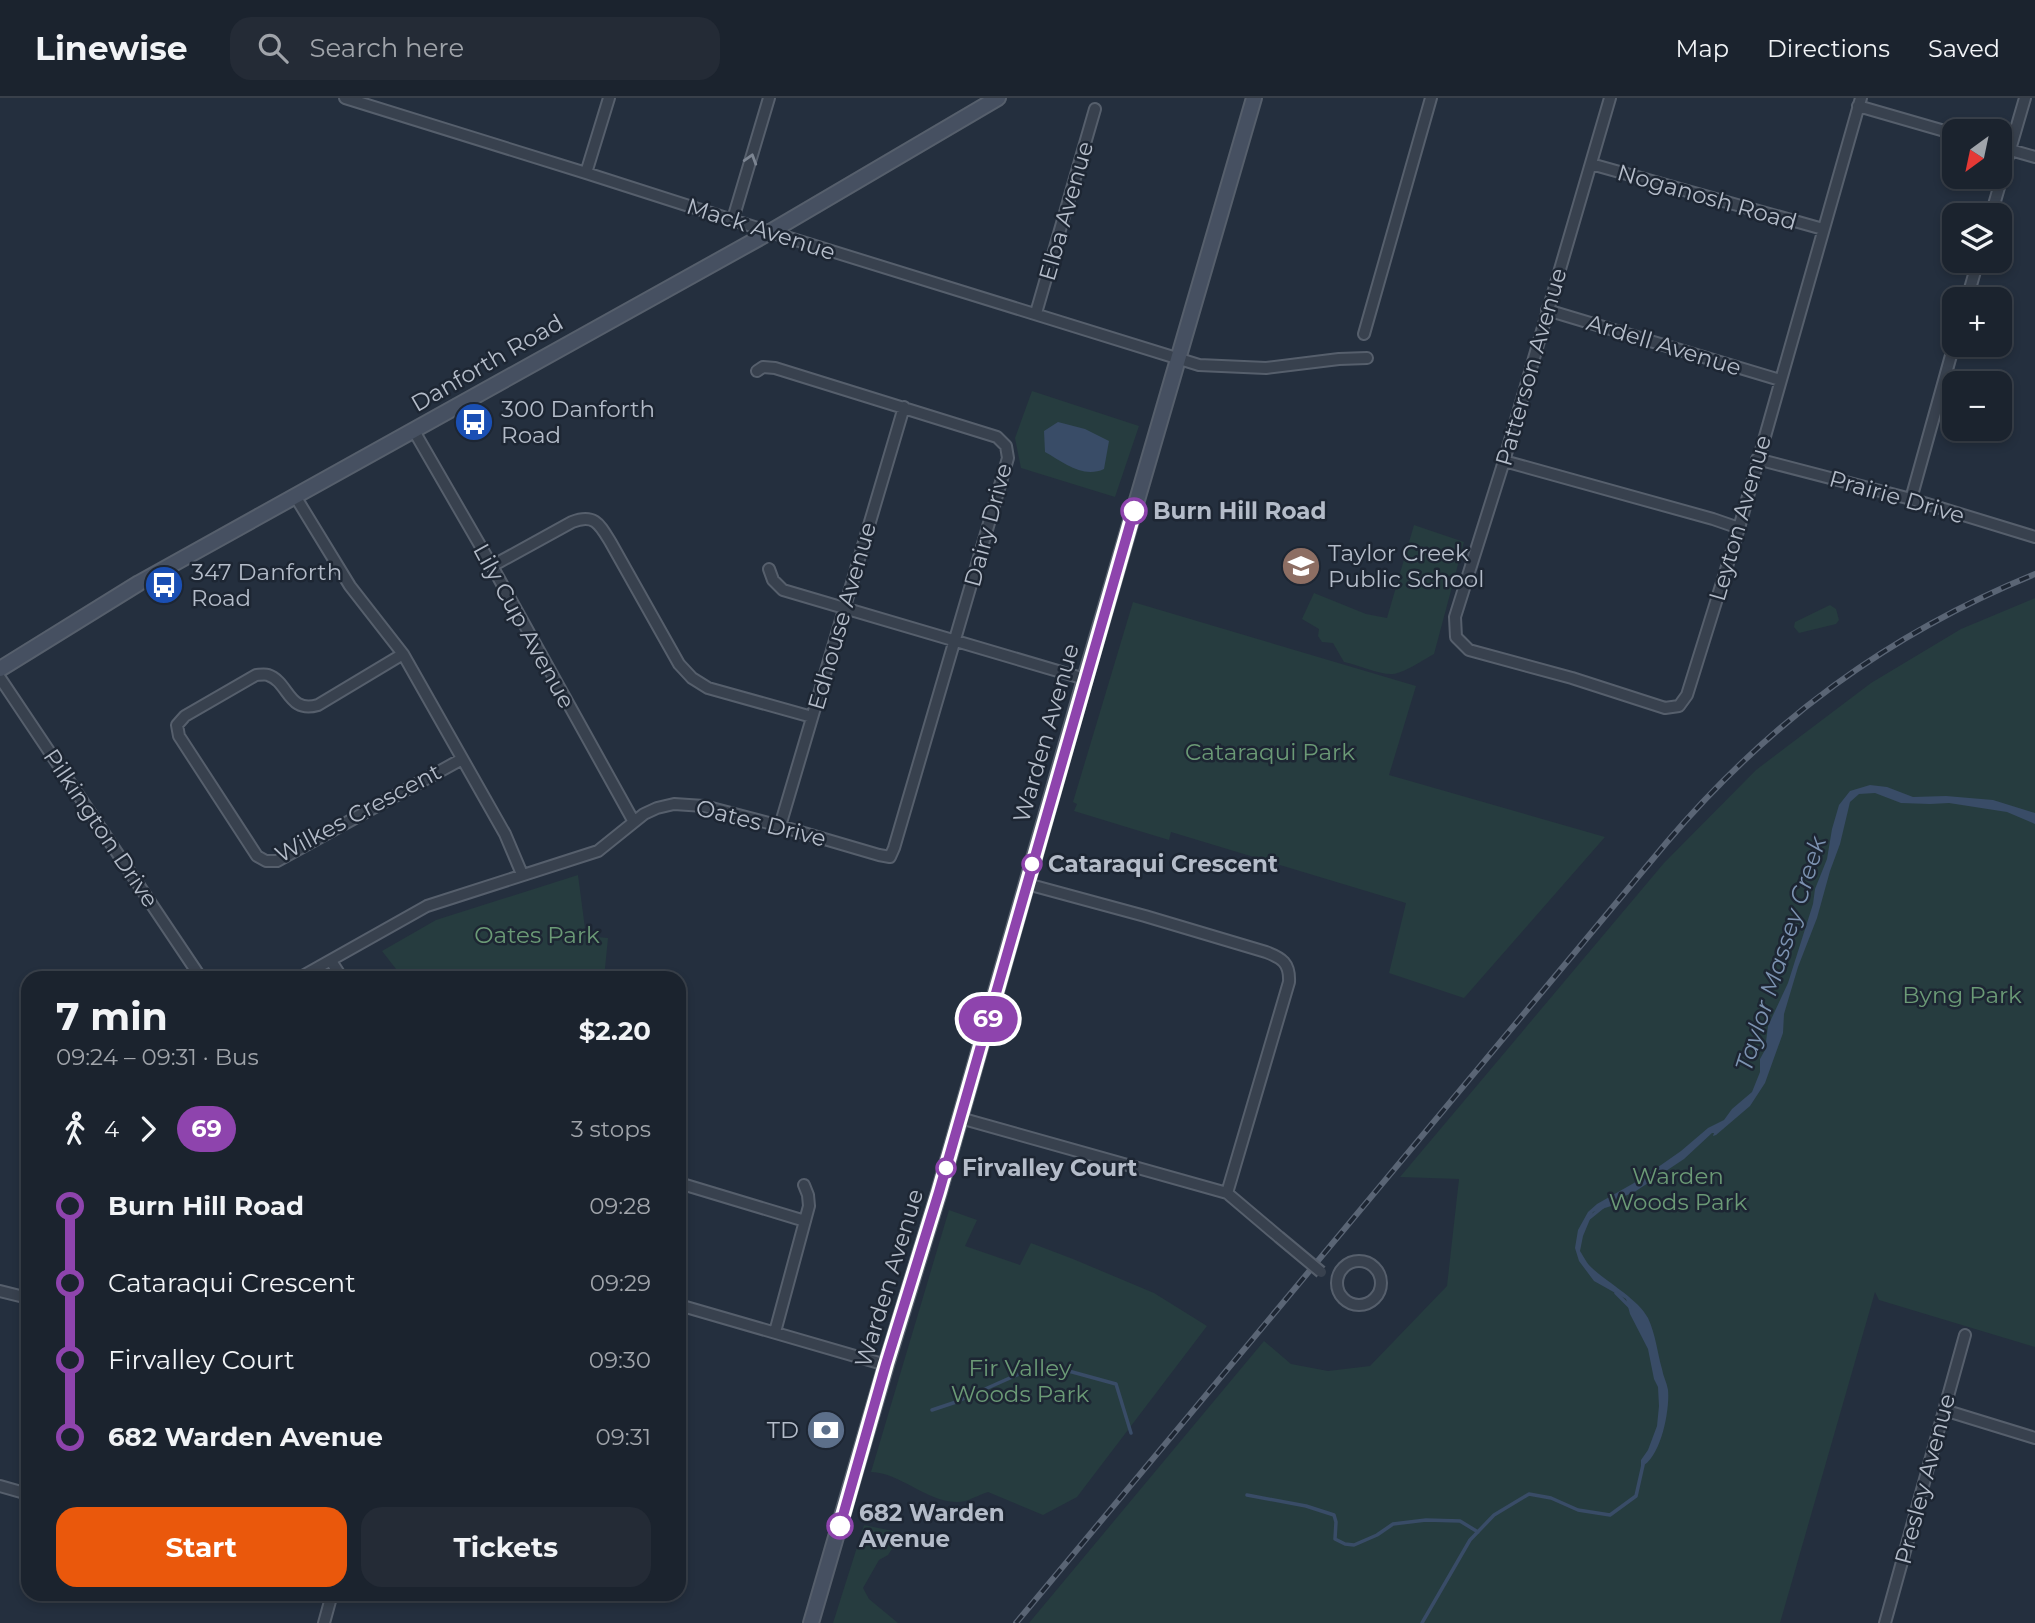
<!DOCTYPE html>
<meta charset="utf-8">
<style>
:root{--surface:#1b232e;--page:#242b36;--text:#f1f3f6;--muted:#a0a4aa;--line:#39404a;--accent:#ea580c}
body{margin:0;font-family:Montserrat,sans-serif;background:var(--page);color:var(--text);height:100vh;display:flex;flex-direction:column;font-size:26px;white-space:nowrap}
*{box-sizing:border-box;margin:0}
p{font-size:23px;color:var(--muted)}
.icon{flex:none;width:38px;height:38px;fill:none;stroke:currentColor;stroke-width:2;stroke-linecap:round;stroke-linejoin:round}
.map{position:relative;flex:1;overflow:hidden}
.drawer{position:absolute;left:21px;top:873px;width:665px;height:630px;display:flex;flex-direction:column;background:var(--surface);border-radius:21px;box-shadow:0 4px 10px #0003,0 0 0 2px var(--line)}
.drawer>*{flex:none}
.badge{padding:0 14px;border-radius:23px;font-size:24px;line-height:46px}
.needle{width:46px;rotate:213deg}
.buttons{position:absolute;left:1942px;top:21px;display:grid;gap:14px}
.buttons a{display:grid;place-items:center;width:70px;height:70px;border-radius:14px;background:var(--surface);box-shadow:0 4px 10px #0003,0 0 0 2px var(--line);font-size:35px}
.map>.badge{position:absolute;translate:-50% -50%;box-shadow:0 0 0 4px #fff}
.legs{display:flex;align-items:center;gap:10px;height:77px;padding:0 35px;font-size:23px}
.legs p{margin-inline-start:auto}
.summary{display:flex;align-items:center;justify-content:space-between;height:119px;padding:0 35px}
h1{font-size:38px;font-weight:700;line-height:52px}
.cta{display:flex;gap:14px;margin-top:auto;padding:14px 35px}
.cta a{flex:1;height:80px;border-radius:21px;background:var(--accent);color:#fff;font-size:28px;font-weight:700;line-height:80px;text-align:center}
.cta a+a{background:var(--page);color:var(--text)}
ul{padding:0 35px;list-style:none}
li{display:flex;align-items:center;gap:24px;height:77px;font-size:26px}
li i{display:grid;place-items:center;width:10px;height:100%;margin:0 9px;background:currentColor}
li i::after{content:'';width:18px;height:18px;margin:-9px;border:5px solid;border-radius:50%;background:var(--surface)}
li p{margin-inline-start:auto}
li:first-child i{background:linear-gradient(#0000 50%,currentColor 0)}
li:last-child i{background:linear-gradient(currentColor 50%,#0000 0)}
header{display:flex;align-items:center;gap:42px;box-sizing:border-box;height:98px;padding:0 35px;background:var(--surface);border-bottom:2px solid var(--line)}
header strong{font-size:33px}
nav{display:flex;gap:38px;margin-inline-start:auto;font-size:24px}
.search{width:490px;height:63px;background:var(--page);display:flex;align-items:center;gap:18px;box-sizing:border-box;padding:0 24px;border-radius:21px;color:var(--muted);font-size:26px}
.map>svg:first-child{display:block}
.green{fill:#263c3f}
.water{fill:#394c67}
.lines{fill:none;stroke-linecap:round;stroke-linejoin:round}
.stream{stroke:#394c67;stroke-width:3.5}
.minor-casing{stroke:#565f6c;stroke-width:14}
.secondary-casing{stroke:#565f6c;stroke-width:18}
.minor{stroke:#38414e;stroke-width:10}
.secondary{stroke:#465061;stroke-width:14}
.rail-casing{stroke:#5a6575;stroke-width:6}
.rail{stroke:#1d2633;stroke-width:3.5;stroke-dasharray:10;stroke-linecap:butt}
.minor-bridge-casing{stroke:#565f6c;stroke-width:14;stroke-linecap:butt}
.minor-bridge{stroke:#38414e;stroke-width:10}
.oneway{stroke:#7c8592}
.line-1-casing{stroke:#fff;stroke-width:16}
.line-1{stroke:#8e44ad;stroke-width:10}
.stop-1-dot{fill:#fff;stroke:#8e44ad;stroke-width:3.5}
.labels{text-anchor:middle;stroke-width:5;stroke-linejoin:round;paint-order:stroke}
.street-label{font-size:23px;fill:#b4bcc9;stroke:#1d2633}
.poi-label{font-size:23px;fill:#b4bcc9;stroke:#1d2633;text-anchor:start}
.stop-label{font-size:23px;font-weight:bold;fill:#b4bcc9;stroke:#1d2633;text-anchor:start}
.park-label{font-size:23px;fill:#6b9a76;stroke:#1d2633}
.water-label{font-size:24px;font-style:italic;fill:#7c92b1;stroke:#1d2633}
</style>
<header>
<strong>Linewise</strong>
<div class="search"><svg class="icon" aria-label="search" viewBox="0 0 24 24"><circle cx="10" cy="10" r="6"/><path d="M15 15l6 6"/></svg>Search here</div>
<nav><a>Map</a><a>Directions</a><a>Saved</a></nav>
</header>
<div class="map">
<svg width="2035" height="1525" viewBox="0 0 2035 1525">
<rect width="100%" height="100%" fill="#242f3e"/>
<path class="green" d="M 1032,293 L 1139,328 L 1115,399 L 1021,370 L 1015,340 Z
M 1414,427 L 1464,444 L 1434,556 C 1423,562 1404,575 1393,576 C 1380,577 1358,567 1344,564 L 1333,545 L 1322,544 L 1318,538 L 1319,531 L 1302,521 L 1314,495 L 1366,516 L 1387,520 Z
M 2035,500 L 2035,1249 L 1879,1202 L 1875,1194 L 1780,1525 L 1029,1525 L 1264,1243 L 1291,1266 L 1328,1273 L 1370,1268 L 1447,1188 L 1459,1081 L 1400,1079 L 1664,765 L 1756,672 L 1871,585 L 1961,531 Z
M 1133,504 L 1416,588 L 1389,677 L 1605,739 L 1464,900 L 1389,875 L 1406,805 L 1171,734 L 1169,742 L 1074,713 L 1077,706 L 1073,704 Z
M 1830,507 L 1836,511 L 1839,522 L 1836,526 L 1799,535 L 1794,529 L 1795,524 Z
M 578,777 L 586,838 L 608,840 L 604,880 L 403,880 L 382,853 L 436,822 Z
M 949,1112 L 977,1122 L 965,1148 L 1020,1167 L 1031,1145 L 1073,1161 L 1154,1195 L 1207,1228 L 1077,1399 L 1043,1417 L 988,1394 C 978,1397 966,1405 956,1404 C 925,1403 901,1375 871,1374 Z
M 864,1427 L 893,1433 L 895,1446 L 888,1457 L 879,1462 L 863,1490 L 869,1501 L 898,1525 L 833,1525 Z"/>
<path class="water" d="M 1058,324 L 1085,331 L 1109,343 L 1104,371 C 1083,381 1063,364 1045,354 L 1044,333 Z
M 1870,687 L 1887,689 L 1913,699 L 1946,698 L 1993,702 L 2035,715 L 2035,726 L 2007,714 L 1949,705 L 1930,706 L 1901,705 L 1875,695 L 1859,696 L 1850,704 L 1840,746 L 1830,773 L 1817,820 L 1798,869 L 1784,916 L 1783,935 L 1765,985 L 1750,1008 L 1716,1037 L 1713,1038 L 1714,1035 L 1712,1035 L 1684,1061 L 1636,1093 L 1623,1099 L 1611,1108 L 1593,1114 L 1583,1138 L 1580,1153 C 1584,1159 1587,1166 1592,1170 C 1608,1185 1638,1201 1648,1220 C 1656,1238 1657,1253 1662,1271 C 1663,1278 1667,1285 1668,1292 C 1670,1312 1661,1360 1641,1369 L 1641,1362 L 1648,1352 L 1657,1328 L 1659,1308 L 1658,1289 L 1654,1281 L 1648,1251 L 1630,1216 L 1626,1201 L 1594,1183 L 1579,1163 L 1575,1150 L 1578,1132 L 1588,1114 L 1597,1106 L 1641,1081 L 1681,1053 L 1708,1030 L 1724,1022 L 1732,1011 L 1752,994 L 1760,974 L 1760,961 L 1765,952 L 1768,928 L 1788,885 L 1813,806 L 1815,791 L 1827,761 L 1832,731 L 1839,707 L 1850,693 Z"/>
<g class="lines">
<path class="stream" d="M 1588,1121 L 1604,1108
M 1616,1195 L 1630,1209
M 932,1312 L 956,1304 L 1030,1271 L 1054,1269 L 1116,1286 L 1131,1335
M 1247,1397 L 1306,1408 L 1334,1417 L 1336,1424 L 1335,1441 L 1345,1446 L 1354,1447 L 1377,1437 L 1393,1426 L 1426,1422 L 1460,1423 L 1478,1434
M 1422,1525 L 1470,1442 L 1494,1417 L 1529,1396 L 1551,1400 L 1578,1412 L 1610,1417 L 1636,1398 L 1643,1367"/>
<g class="minor-casing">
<path id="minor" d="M 345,0 L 586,75 L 770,134 L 1199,267 L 1266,270 L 1339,261 L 1367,260
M 1610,0 L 1504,363 L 1455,519 L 1456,539 L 1469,552 L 1572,580 L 1665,610 L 1679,608 L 1687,597 L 1739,430 L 1861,0
M 1858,8 L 1955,36
M 2000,49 L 2035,59
M 1591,66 L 1823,131
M 586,75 L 609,0
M 1991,117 L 2025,0
M 733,121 L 769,0
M 1967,201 L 1978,163
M 1547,212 L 1780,282
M 1036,215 L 1095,11
M 1364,236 L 1431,0
M 414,333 L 492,468 L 634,724
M 1757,361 L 1911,401 L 2035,439
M 1504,363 L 1713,421 L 1739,430
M 295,398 L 350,488 L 403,556 L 505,736 L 522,776
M 1911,401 L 1955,243
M 492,468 L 572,424 C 595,415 600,427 611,445 L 679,566 L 692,580 L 708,590 L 812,619
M 769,471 L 773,482 L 783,492 L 1085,581
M 403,556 L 318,607 C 288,616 289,584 268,577 C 265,576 258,577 256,577 L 185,618 L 177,627 L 179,638 L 257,758 L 266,763 L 277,763 L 462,661
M 0,580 L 201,880
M 780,728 L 904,309
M 1027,786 L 1145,818 L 1266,854 C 1282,860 1290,865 1289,884 L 1227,1095
M 331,863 L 342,880
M 299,880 L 427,808 L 598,753 L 644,716 L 657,710 L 674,706 L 704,708 L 780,728 L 879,757 L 890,759 L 894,750 L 1008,360 L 1006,348 L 997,339 L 775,270 L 763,269 L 757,273
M 960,1020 L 1227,1095 L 1279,1139
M 679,1085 L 805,1123
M1337 1185a22 22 0 1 1 44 0a22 22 0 1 1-44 0Z
M 0,1193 L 28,1200
M 679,1207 L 886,1267
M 775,1234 L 809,1108 L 808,1097 L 804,1087
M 1944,1312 L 2035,1340
M 0,1388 L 28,1396
M 324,1525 L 332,1496
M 1885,1525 L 1965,1237"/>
</g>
<g class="secondary-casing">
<path id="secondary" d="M 0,571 L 139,485 L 770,134 L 998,0
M 811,1525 L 886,1267 L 939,1094 L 1085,581 L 1254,0"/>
</g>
<use href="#minor" class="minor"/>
<use href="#secondary" class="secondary"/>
<g class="rail-casing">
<path id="rail" d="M 1016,1525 L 1667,744 C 1770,623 1888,536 2035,476"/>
</g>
<use href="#rail" class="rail"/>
<g class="minor-bridge-casing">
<path id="minor-bridge" d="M 1279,1139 L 1321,1174"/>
</g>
<use href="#minor-bridge" class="minor-bridge"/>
</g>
<defs><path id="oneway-chevron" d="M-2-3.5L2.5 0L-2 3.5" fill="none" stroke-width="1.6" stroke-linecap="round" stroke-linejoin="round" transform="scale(1.75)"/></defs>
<use class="oneway" href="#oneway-chevron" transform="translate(751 61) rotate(-73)"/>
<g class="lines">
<g class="line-1-casing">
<path id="line-1" d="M 840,1428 L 886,1266 L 939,1094 L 1134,413"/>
</g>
<use href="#line-1" class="line-1"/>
</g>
<defs>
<g id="bus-disc" transform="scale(2.0125)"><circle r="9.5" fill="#1a4fb4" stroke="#1d2633"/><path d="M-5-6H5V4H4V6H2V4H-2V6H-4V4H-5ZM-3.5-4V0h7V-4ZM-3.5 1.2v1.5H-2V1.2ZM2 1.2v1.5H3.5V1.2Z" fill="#fff"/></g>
<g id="school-disc" transform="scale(2.0125)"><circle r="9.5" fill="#8d6e63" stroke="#1d2633"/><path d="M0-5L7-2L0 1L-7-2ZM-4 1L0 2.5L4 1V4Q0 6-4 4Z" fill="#fff"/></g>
<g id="bank-disc" transform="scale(2.0125)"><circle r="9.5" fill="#5c6f8a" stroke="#1d2633"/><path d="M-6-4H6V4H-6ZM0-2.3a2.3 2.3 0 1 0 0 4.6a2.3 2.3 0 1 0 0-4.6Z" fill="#fff"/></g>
</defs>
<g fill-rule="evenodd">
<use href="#bus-disc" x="474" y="324"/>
<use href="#school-disc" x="1301" y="468"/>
<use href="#bus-disc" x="164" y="487"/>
<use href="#bank-disc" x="826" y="1332"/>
</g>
<g class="stop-1-dot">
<circle cx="1134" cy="413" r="12"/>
<circle cx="1032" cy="766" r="9"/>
<circle cx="946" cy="1070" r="9"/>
<circle cx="840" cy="1428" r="12"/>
</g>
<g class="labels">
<g class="street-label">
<text transform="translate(1707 99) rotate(16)" y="8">Noganosh Road</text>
<text transform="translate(1066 113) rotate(-74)" y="8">Elba Avenue</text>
<text transform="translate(761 131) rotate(18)" y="8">Mack Avenue</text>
<text transform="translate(1664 247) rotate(17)" y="8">Ardell Avenue</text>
<text transform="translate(487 265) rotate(-30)" y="8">Danforth Road</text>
<text transform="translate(1531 269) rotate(-74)" y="8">Patterson Avenue</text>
<text transform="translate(1897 399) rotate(16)" y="8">Prairie Drive</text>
<text transform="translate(1740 420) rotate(-74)" y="8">Leyton Avenue</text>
<text transform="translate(988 427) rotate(-75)" y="8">Dairy Drive</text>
<text transform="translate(842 518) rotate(-74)" y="8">Edhouse Avenue</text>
<text transform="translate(524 528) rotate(61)" y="8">Lily Cup Avenue</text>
<text transform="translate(1046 635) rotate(-74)" y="8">Warden Avenue</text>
<text transform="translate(358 715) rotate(-28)" y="8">Wilkes Crescent</text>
<text transform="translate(761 725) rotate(14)" y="8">Oates Drive</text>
<text transform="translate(101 730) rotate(56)" y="8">Pilkington Drive</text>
<text transform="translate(889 1180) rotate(-73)" y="8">Warden Avenue</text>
<text transform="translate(1925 1381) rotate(-75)" y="8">Presley Avenue</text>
</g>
<g class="poi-label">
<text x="501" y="319">300 Danforth<tspan x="501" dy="26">Road</tspan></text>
<text x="1328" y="463">Taylor Creek<tspan x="1328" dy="26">Public School</tspan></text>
<text x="191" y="482">347 Danforth<tspan x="191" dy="26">Road</tspan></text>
<text x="799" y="1340" text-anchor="end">TD</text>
</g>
<g class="stop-label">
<text x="1153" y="421">Burn Hill Road</text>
<text x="1048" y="774">Cataraqui Crescent</text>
<text x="962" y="1078">Firvalley Court</text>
<text x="859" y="1423">682 Warden<tspan x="859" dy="26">Avenue</tspan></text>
</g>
<g class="park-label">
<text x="1270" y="662">Cataraqui Park</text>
<text x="537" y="845">Oates Park</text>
<text x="1962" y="905">Byng Park</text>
<text x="1678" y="1086">Warden<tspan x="1678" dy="26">Woods Park</tspan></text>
<text x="1020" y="1278">Fir Valley<tspan x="1020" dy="26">Woods Park</tspan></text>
</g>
<g class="water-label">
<text transform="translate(1781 856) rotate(-72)" y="8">Taylor Massey Creek</text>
</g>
</g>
</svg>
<div class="buttons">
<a><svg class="needle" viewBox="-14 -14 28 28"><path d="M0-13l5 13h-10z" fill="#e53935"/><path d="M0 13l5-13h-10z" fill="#a0a4aa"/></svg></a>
<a><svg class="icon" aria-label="layers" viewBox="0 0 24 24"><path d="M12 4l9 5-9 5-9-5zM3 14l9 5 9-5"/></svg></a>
<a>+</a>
<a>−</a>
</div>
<b class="badge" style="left:988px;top:921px;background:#8e44ad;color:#fff">69</b>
<section class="drawer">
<div class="summary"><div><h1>7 min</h1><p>09:24 – 09:31 · Bus</p></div><b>$2.20</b></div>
<div class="legs"><svg class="icon" aria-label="walk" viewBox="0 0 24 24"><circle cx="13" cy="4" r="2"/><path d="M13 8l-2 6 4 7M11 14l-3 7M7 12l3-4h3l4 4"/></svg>4<svg class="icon" aria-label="forward" viewBox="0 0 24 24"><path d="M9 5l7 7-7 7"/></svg><b class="badge" style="background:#8e44ad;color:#fff">69</b><p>3 stops</p></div>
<ul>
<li><i style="color:#8e44ad"></i><b>Burn Hill Road</b><p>09:28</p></li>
<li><i style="color:#8e44ad"></i><span>Cataraqui Crescent</span><p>09:29</p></li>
<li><i style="color:#8e44ad"></i><span>Firvalley Court</span><p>09:30</p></li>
<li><i style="color:#8e44ad"></i><b>682 Warden Avenue</b><p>09:31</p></li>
</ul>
<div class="cta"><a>Start</a><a>Tickets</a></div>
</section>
</div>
